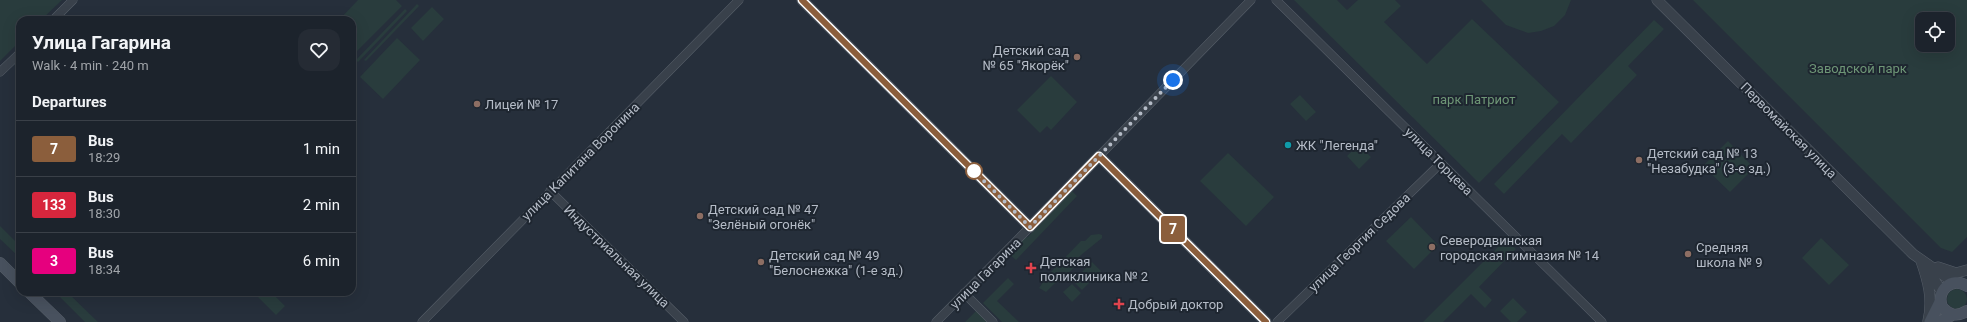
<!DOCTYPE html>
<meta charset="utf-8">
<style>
:root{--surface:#1c232c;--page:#252b34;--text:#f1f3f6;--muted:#a0a4a9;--line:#3a4048}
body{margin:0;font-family:Roboto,sans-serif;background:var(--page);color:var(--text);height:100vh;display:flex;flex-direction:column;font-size:15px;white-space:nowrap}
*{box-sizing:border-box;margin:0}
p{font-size:13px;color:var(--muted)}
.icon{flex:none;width:22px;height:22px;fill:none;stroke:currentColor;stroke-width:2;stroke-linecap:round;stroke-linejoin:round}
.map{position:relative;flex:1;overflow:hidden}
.sheet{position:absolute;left:16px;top:16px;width:340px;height:280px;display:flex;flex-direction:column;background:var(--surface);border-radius:12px;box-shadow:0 4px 16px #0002,0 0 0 1px var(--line)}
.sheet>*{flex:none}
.badge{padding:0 8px;border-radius:3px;font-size:14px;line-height:26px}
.fabs{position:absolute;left:1915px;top:12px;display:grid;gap:8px}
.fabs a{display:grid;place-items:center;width:40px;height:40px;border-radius:8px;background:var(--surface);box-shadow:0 4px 16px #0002,0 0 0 1px var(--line);font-size:20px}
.you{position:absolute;width:20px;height:20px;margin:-10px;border:3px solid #fff;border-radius:50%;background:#1a73e8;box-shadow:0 0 0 6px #1a73e833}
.map>.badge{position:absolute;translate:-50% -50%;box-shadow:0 0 0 2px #fff}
h2{padding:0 16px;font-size:15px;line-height:36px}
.round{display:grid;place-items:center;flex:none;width:42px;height:42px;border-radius:12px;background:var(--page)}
.summary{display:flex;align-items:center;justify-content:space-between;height:68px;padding:0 16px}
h1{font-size:19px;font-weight:700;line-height:30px}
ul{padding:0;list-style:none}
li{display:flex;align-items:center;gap:12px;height:56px;padding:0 16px;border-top:1px solid var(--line)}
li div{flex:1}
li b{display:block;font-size:15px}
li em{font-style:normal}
li .badge{min-width:44px;font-weight:700;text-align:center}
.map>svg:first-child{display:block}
.green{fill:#293c3d;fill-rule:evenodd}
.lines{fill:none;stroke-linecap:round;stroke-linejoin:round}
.minor-casing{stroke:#575f69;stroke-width:9}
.tertiary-casing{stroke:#575f69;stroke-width:11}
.secondary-casing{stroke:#575f69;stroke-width:12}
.minor{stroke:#39414b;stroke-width:8}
.tertiary{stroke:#39414b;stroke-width:10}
.secondary{stroke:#48515e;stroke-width:11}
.line-casing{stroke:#fff;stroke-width:9}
.line{stroke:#8b5e3c;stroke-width:6}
.walk{stroke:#b5bcc7;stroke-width:4;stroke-dasharray:0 7.2}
.education-dot{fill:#8d6e63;stroke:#1e2630;stroke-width:1.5}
.culture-dot{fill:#0f9aa8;stroke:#1e2630;stroke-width:1.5}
.stop-dot{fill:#fff;stroke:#8b5e3c;stroke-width:2}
.health-dot{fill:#e0444e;stroke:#1e2630;stroke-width:1.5}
.labels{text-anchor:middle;stroke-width:4;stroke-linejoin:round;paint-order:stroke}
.poi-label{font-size:13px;fill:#b5bcc7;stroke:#1e2630;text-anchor:start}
.park-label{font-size:13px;fill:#6e9676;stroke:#1e2630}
.street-label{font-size:13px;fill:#b5bcc7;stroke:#1e2630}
</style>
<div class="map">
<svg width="1967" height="322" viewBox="0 0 1967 322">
<rect width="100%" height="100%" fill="#262f3b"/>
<path class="green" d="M 0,0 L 62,0 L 41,20 L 20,20 L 20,41 L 0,61 Z
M 358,0 L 396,0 L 402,6 L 352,56 L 352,20 L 339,20 Z
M 1294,0 L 1337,0 L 1347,10 L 1358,0 L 1395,0 L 1401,6 L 1384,22 L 1427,64 L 1472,19 L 1559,102 L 1479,183 Z
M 1481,0 L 1571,0 L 1565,15 L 1554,26 L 1541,31 L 1528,33 L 1506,25 Z
M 1693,0 L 1967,0 L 1967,237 L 1952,252 L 1941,248 ZM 1922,19 L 1948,19 L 1948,45 L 1922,45 Z
M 417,4 L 419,6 L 366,61 L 364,60 Z
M 432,7 L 444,19 L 423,41 L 411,28 Z
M 405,9 L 407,11 L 358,62 L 356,60 Z
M 1654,20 L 1664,29 L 1628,66 L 1637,75 L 1571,143 L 1562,134 L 1504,194 L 1494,184 Z
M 397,38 L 420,60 L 383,99 L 360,77 Z
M 1051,76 L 1077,102 L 1051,130 L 1047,126 L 1040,133 L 1017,110 Z
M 1300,95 L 1316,112 L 1306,121 L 1290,104 Z
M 1728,141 L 1754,168 L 1730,192 L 1703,166 Z
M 1358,145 L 1371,157 L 1359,169 L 1347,156 Z
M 1228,153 L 1274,197 L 1246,226 L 1200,181 Z
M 1072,191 L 1077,196 L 1016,260 L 1008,253 L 1023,238 L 1028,237 Z
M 1411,217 L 1438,245 L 1414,269 L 1386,241 Z
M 0,226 L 20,246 L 20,258 L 0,239 Z
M 1099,234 L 1102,235 L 1102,238 L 1081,255 L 1079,257 L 1079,262 L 1062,280 L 1054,284 L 1046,292 L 1039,288 L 1049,274 L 1081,241 L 1085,241 L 1091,235 Z
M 1821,238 L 1849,265 L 1829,285 L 1802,258 Z
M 1506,239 L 1516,249 L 1479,287 L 1492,300 L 1485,308 L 1471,294 L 1443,322 L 1423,322 Z
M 1092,262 L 1101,271 L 1082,290 L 1073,281 Z
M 1008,278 L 1014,284 L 997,301 L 1019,322 L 1002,322 L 983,303 Z
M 1072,284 L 1081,293 L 1072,302 L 1063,292 Z
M1947 299a10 10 0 1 1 20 0a10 10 0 1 1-20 0Z
M 55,292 L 67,292 L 98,322 L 85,322 Z
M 253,292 L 271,292 L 285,306 L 276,315 Z
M 1513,298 L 1527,312 L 1517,322 L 1511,322 L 1500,311 Z
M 977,310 L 989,322 L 965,322 Z"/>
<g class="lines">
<g class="minor-casing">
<path id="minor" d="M 1276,0 L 1602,322
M 53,20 L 73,0
M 0,72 L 20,53
M 1099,156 L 1251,0
M 550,191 L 684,322
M 964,293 L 993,322
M 422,322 L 739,0
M 936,322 L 1030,227
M 1277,322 L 1441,163"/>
</g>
<g class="tertiary-casing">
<path id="tertiary" d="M 802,0 L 1030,227 L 1099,156 L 1266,322
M 1657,0 L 1913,254 L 1953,282
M 1921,261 C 1928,281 1933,299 1928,321
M 1938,267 L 1956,273 L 1967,270
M 1929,272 L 1942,292"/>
</g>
<g class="secondary-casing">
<path id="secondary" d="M 0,263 L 20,283
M 1967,286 C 1951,276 1936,291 1942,307 C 1950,316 1957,317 1967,311
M 29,292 L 60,322
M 1930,322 L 1940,302
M 1940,322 L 1952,315"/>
</g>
<use href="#minor" class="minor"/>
<use href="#tertiary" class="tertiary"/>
<use href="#secondary" class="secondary"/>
</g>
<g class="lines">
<g class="line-casing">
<path id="line" d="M 802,0 L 1030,227 L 1099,156 L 1266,322"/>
</g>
<use href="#line" class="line"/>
<path class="walk" d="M 974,171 L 1030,227 L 1173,80"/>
</g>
<g class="education-dot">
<circle cx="1077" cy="57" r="4"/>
<circle cx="477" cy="104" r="4"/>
<circle cx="1639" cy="160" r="4"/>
<circle cx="700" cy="216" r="4"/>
<circle cx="1432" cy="247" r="4"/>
<circle cx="1688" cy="254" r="4"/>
<circle cx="761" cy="262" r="4"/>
</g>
<circle class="culture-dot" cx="1288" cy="145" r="4"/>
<circle class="stop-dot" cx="974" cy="171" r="8"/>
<g class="health-dot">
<path d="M1029 262h4v4h4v4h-4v4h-4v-4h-4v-4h4z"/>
<path d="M1117 298h4v4h4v4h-4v4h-4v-4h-4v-4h4z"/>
</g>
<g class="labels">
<g class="poi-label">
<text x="1069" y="55" text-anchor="end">Детский сад<tspan x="1069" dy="15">№ 65 "Якорёк"</tspan></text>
<text x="485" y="109">Лицей № 17</text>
<text x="1296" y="150">ЖК "Легенда"</text>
<text x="1647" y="158">Детский сад № 13<tspan x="1647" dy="15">"Незабудка" (3-е зд.)</tspan></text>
<text x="708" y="214">Детский сад № 47<tspan x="708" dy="15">"Зелёный огонёк"</tspan></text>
<text x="1440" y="245">Северодвинская<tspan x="1440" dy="15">городская гимназия № 14</tspan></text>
<text x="1696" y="252">Средняя<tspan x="1696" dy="15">школа № 9</tspan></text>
<text x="769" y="260">Детский сад № 49<tspan x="769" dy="15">"Белоснежка" (1-е зд.)</tspan></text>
<text x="1040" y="266">Детская<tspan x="1040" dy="15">поликлиника № 2</tspan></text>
<text x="1128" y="309">Добрый доктор</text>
</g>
<g class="park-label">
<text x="1858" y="73">Заводской парк</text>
<text x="1474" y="104">парк Патриот</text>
</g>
<g class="street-label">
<text transform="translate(1789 130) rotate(45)" y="5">Первомайская улица</text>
<text transform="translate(580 161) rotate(-45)" y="5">улица Капитана Воронина</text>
<text transform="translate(1439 161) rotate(45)" y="5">улица Торцева</text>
<text transform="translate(1359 242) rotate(-44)" y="5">улица Георгия Седова</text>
<text transform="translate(617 256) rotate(44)" y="5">Индустриальная улица</text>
<text transform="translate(985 273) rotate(-45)" y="5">улица Гагарина</text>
</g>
</g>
</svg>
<div class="fabs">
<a><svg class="icon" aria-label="locate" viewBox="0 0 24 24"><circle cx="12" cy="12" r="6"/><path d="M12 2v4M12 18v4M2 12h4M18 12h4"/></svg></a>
</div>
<div class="you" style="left:1173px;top:80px"></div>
<b class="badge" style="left:1173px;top:229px;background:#8b5e3c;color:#fff">7</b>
<section class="sheet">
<div class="summary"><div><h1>Улица Гагарина</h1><p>Walk · 4 min · 240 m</p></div><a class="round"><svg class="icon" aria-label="heart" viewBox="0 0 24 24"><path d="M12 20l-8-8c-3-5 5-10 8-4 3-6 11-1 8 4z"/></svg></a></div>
<h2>Departures</h2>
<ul>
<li><span class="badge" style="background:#8b5e3c;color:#fff">7</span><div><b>Bus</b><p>18:29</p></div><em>1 min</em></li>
<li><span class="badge" style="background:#d7263d;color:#fff">133</span><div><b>Bus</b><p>18:30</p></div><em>2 min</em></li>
<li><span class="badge" style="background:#e6007e;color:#fff">3</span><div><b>Bus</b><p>18:34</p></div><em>6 min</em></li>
</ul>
</section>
</div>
